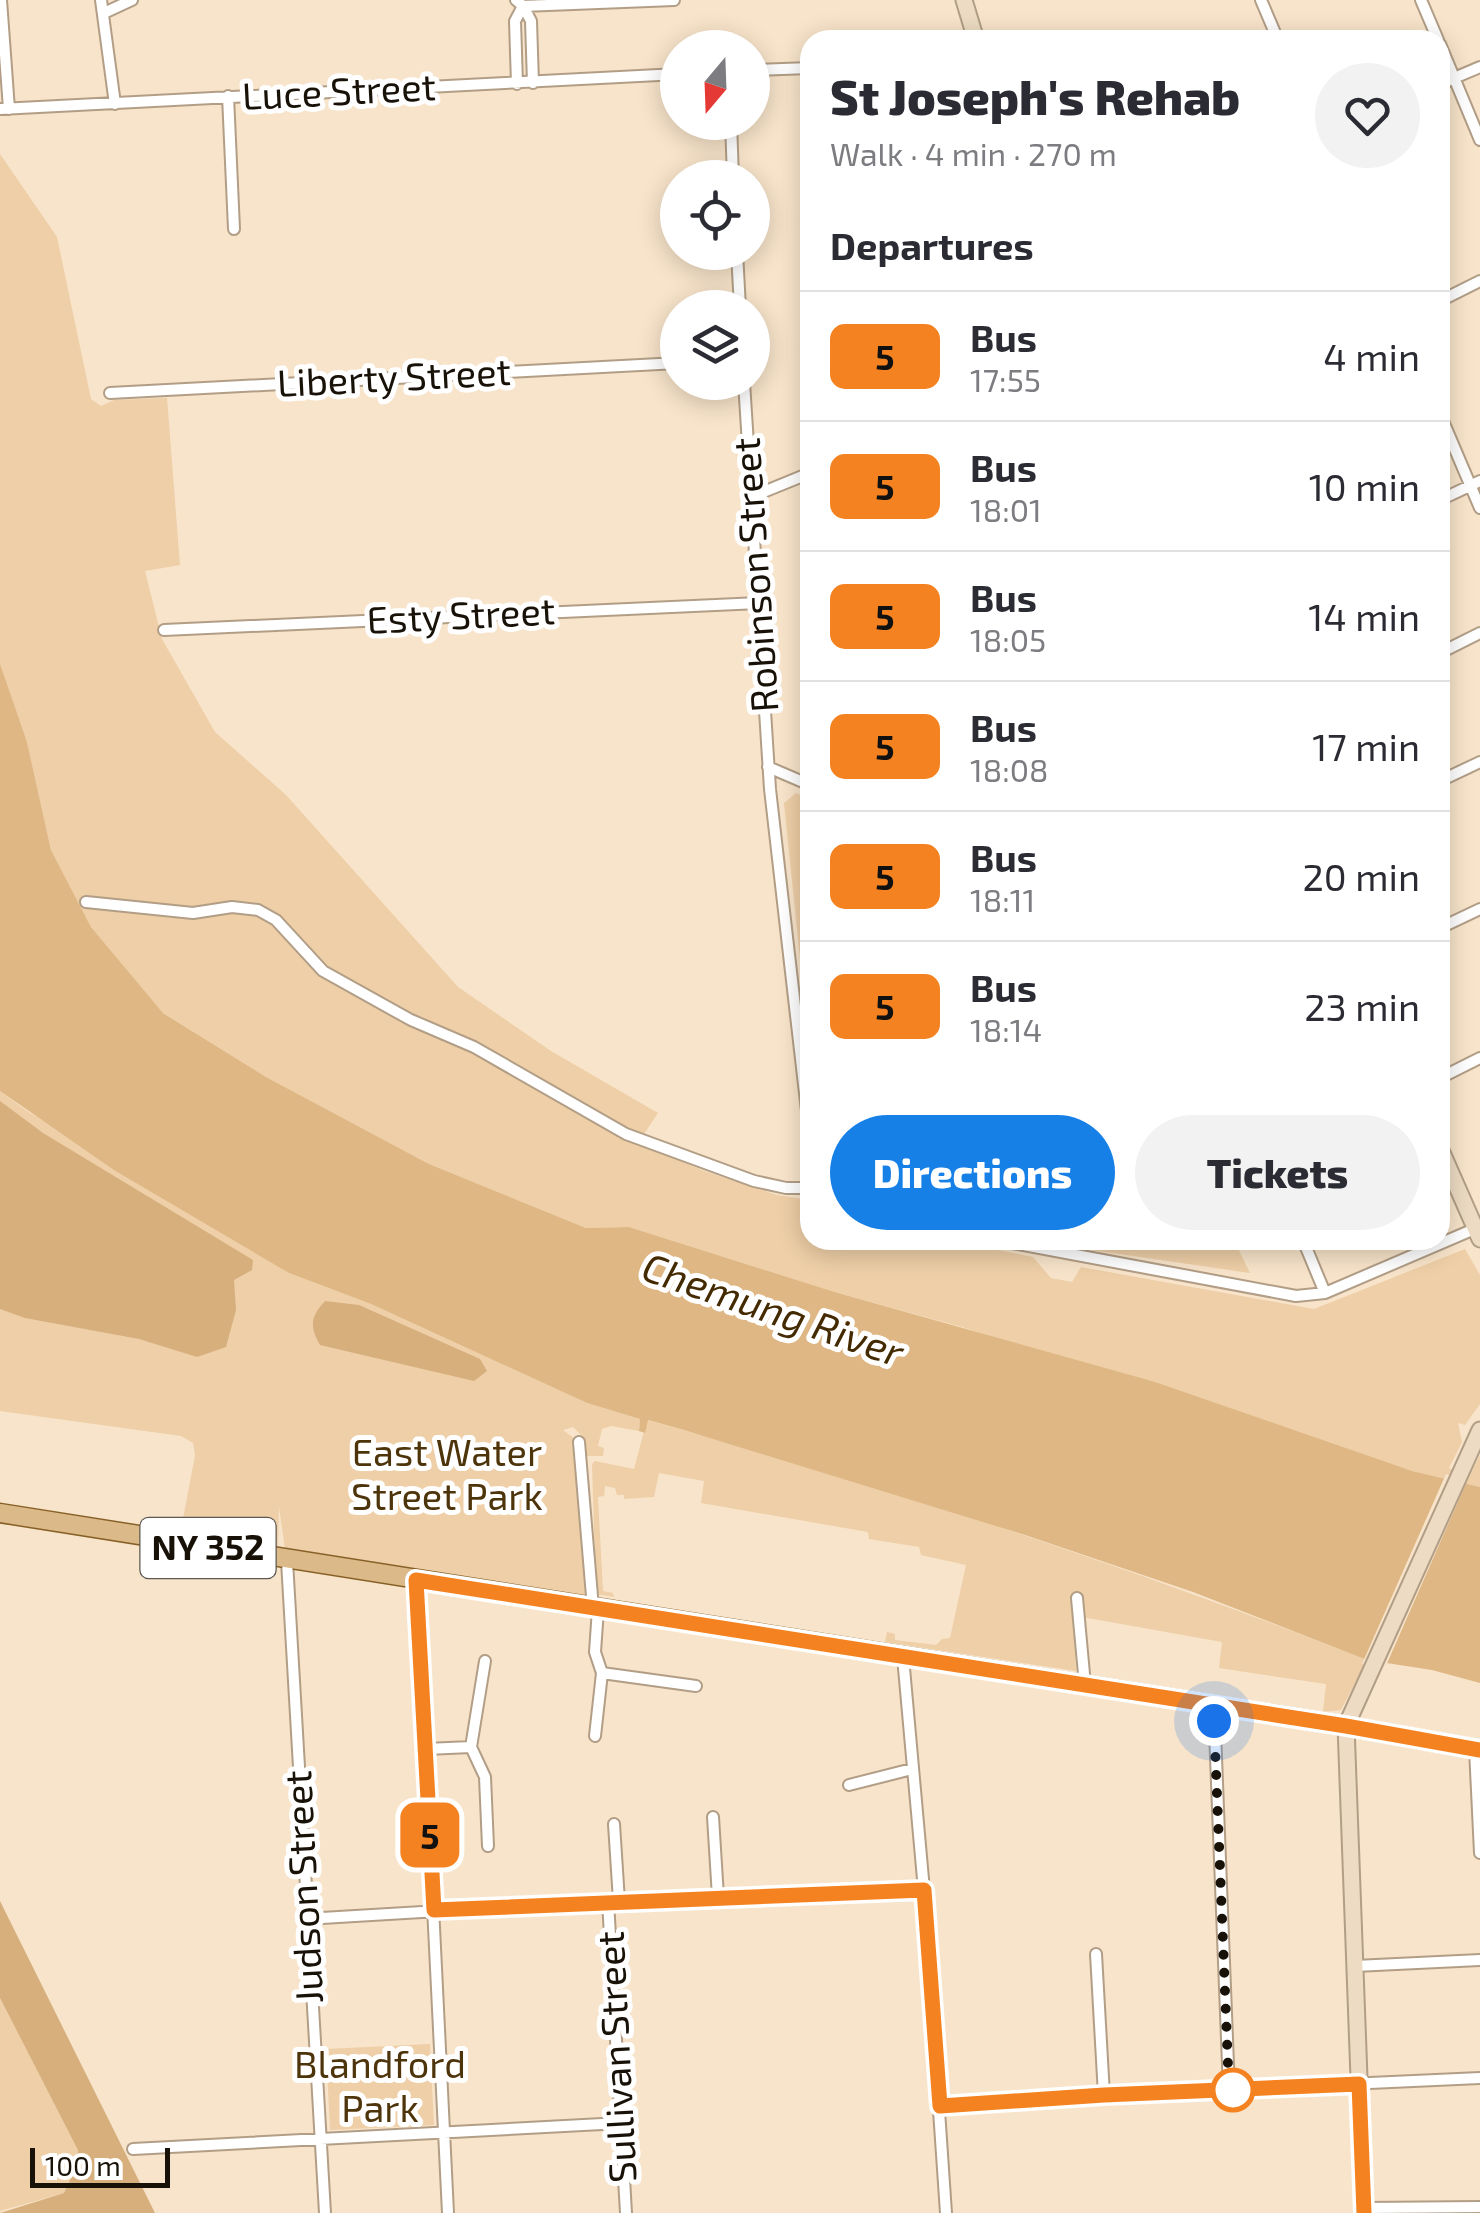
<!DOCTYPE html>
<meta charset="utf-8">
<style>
:root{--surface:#fff;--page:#f2f2f3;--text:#2b2b33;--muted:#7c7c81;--line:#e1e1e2;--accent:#1680e7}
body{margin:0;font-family:"Exo 2",sans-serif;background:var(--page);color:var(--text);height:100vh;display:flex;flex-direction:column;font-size:38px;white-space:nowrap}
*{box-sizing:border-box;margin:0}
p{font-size:32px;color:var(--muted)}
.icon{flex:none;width:55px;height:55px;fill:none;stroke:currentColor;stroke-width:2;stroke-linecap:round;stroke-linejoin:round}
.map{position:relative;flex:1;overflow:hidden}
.side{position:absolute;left:800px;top:30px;width:650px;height:1220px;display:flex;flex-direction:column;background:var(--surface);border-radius:30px;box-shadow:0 5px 25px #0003}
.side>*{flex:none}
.badge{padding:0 20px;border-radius:15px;font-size:35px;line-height:65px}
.needle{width:65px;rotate:199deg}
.controls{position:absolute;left:660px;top:30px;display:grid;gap:20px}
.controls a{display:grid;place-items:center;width:110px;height:110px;border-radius:50%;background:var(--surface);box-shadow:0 5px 25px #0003;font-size:50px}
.scale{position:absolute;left:30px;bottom:25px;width:140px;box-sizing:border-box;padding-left:10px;border:5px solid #181108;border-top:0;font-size:28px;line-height:35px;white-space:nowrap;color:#181108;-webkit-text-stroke:8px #fff;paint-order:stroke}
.you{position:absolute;width:50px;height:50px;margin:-25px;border:8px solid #fff;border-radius:50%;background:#1a73e8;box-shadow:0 0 0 15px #1a73e833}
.map>.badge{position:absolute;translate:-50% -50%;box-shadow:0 0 0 5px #fff}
h2{padding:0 30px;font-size:38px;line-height:90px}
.round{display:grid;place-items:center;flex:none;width:105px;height:105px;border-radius:52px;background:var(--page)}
.overview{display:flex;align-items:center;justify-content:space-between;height:170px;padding:0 30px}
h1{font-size:48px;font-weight:800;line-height:75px}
.cta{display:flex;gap:20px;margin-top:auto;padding:20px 30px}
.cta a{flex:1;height:115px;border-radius:60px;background:var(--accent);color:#fff;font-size:40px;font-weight:800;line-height:115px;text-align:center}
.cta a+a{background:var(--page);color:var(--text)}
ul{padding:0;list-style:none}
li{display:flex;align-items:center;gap:30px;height:130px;padding:0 30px;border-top:2px solid var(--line)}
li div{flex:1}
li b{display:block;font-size:38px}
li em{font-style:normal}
li .badge{min-width:110px;font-weight:700;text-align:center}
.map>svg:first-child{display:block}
.green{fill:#eecfa7}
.forest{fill:#d6af7d}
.water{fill:#deb784}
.pier{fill:#f8e4ca}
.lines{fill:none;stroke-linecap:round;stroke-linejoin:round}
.street-casing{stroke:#b29e86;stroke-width:14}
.secondary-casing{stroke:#b29e86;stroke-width:19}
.primary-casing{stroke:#876027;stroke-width:21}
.street{stroke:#fff;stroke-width:10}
.secondary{stroke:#eddcc3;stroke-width:15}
.primary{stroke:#dbb988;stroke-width:18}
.line-casing{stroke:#fff;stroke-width:22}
.line{stroke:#f58220;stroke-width:15}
.walk{stroke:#181108;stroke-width:10;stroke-dasharray:0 18}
.stop-dot{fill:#fff;stroke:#f58220;stroke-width:5}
.labels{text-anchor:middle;stroke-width:10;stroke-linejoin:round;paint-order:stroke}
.shield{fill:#fff;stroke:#5d5852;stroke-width:2.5}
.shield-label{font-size:35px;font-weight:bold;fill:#181108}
.street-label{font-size:38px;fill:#181108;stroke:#fff}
.park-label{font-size:38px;fill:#4e340a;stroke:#fff}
.water-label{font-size:40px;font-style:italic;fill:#442a00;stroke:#fff}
</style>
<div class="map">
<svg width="1480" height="2213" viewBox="0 0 1480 2213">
<rect width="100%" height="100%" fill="#f8e4ca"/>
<path class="green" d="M 0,154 L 57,237 L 91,399 L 101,406 L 114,400 L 167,398 L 180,565 L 145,571 L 162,639 L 215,732 L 286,795 L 458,987 L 551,1051 L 658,1113 L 638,1143 L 704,1171 L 777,1195 L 810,1200 L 810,1240 L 950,1240 L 1033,1257 L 1051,1278 L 1072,1282 L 1081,1267 L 1314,1309 L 1465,1249 L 1480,1275 L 1480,1404 L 1465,1425 L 1458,1423 L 1462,1442 L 1449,1468 L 1469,1477 L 1480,1455 L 1480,1487 L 1412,1471 L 962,1327 L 838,1293 L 629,1227 L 586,1228 L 429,1164 L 266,1077 L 162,1012 L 91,927 L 51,850 L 27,742 L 0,667 Z
M 796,793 L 810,799 L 810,1056 L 784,803 Z
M 0,1091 L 27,1111 L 289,1273 L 371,1304 L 587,1403 L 640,1419 L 639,1431 L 611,1426 L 602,1429 L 598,1446 L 604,1448 L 603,1456 L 583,1456 L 581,1435 L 573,1427 L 563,1430 L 579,1442 L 593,1608 L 285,1549 L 279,1507 L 278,1548 L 186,1534 L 181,1529 L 195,1456 L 193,1443 L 181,1436 L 0,1411 Z
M 1028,1240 L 1234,1240 L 1250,1273 L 1037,1242 Z
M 647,1420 C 891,1487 1132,1568 1367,1660 L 1341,1710 L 1323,1712 L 1326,1684 L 1219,1668 L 1222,1642 L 1082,1617 L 1072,1600 L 1076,1671 L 885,1642 L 887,1632 L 895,1634 L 895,1640 L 936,1645 L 942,1639 L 950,1638 L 966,1565 L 921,1555 L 919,1547 L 869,1539 L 868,1532 L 701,1503 L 704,1481 L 659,1473 L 654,1497 L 624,1499 L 624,1495 L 617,1495 L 615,1488 L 605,1486 L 604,1496 L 598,1497 L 603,1591 L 613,1593 L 614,1597 L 596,1594 L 592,1464 L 595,1461 L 634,1469 Z
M 0,1998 L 78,2149 L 76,2167 L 64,2193 L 0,2211 Z
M 430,2044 L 434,2125 L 330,2130 L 326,2049 Z"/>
<path class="forest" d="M 0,1101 L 43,1133 L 253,1260 L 252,1270 L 234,1280 L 236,1310 L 226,1347 L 197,1357 L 139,1339 L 25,1318 L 0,1309 Z
M 325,1301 L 359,1305 L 480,1359 L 487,1371 L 474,1381 L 320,1345 C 309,1326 311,1316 325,1301 Z
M 0,1901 L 155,2213 L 0,2213 L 64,2193 L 76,2167 L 78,2150 L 0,1998 Z"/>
<path class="water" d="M 0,664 L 27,742 L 51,850 L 91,927 L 163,1013 L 266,1077 L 429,1164 L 586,1228 L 629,1227 L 838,1293 L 1155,1382 L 1412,1471 L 1480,1487 L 1480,1683 L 1432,1670 L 1367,1660 L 1193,1592 L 1025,1535 L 684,1430 L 648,1420 L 645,1433 L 639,1431 L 640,1419 L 587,1403 L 371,1304 L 289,1273 L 114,1170 L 0,1091 Z"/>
<path class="pier" d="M 1446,1474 L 1468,1479 L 1385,1668 L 1362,1664 Z"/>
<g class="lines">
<g class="street-casing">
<path id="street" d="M 1,0 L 9,109
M 101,0 L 115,104
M 516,0 L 523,6 L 674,0
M 1261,0 L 1278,40
M 1421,0 L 1438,40
M 523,6 L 531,21 L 533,83
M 104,13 L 132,0
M 1440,44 L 1480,140
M 752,70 L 810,68
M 517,84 L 515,21 L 523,6
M 1440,84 L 1480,67
M 228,96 L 234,229
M 0,109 L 678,74
M 731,122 L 733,178
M 737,252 L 740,308
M 1440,301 L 1480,281
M 744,382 L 770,789 L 810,1137
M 110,393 L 678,363
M 1440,414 L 1480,508
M 751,497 L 810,473
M 1440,500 L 1480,481
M 164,630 L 759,603
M 1440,653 L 1480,633
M 768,767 L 810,785
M 1440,781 L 1480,762
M 86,902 L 193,913 L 232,907 L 258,910 L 276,920 L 323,971 L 411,1020 L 474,1047 L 626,1134 L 754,1181 L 786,1188 L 810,1188
M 1440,928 L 1480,909
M 1440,1078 L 1480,1058
M 996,1240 L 1296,1296 L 1325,1293 L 1479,1227
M 1303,1240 L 1325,1293
M 579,1442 L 593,1608
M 287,1561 L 325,2213
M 417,1580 L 448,2213
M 1077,1598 L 1085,1685
M 598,1609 L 595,1652 L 602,1673 L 696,1686
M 903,1657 L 924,1890 L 946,2213
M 485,1661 L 471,1747 L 485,1777 L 488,1846
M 1214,1706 L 1229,2090
M 595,1736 L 602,1673
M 426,1749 L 471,1747
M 1475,1749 L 1480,1853
M 849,1785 L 912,1769
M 713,1817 L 718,1897
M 614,1824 L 619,1901
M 608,1901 L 626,2213
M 305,1919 L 608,1901 L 924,1890
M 1096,1954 L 1104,2095
M 1355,1966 L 1480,1960
M 940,2106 L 1104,2095 L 1480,2078
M 133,2149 L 621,2123
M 1364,2208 L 1480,2207"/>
</g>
<g class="secondary-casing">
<path id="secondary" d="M 964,0 L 976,40
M 1440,1148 L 1480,1239
M 1364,2213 L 1346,1726 L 1480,1430"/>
</g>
<g class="primary-casing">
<path id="primary" d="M 0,1513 L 1346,1726 L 1480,1750"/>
</g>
<use href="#street" class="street"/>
<use href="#secondary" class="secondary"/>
<use href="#primary" class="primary"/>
</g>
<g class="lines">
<g class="line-casing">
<path id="line" d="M 1364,2213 L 1359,2084 L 1104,2095 L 940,2106 L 924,1890 L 434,1910 L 416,1580 L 1346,1726 L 1480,1750"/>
</g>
<use href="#line" class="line"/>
<path class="walk" d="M 1214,1721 L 1229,2090 L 1233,2090"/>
</g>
<circle class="stop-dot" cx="1233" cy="2090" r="20"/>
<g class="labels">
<rect class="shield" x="140.5" y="1518" width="135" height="60" rx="8"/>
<g class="shield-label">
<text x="208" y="1560">NY 352</text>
</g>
<g class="street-label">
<text transform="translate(339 92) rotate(-3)" y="13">Luce Street</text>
<text transform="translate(394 378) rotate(-3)" y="13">Liberty Street</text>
<text transform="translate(756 575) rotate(-94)" y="13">Robinson Street</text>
<text transform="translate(461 616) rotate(-3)" y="13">Esty Street</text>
<text transform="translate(304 1887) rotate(-93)" y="13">Judson Street</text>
<text transform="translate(617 2057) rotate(-93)" y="13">Sullivan Street</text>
</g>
<g class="park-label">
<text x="447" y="1466">East Water<tspan x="447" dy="44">Street Park</tspan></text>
<text x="380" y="2078">Blandford<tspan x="380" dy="44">Park</tspan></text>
</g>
<g class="water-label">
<text transform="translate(773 1310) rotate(19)" y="14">Chemung River</text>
</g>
</g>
</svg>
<div class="controls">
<a><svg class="needle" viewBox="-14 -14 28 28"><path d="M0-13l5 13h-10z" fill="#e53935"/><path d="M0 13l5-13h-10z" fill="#7c7c81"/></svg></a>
<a><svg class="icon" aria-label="locate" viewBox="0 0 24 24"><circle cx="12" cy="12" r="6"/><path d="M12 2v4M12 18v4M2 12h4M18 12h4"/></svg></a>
<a><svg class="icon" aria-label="layers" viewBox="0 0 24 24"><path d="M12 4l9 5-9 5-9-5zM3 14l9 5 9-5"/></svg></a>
</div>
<div class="scale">100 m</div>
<div class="you" style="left:1214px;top:1721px"></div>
<b class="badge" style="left:430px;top:1835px;background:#f58220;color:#111">5</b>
<section class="side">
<div class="overview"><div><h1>St Joseph's Rehab</h1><p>Walk · 4 min · 270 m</p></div><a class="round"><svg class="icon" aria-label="heart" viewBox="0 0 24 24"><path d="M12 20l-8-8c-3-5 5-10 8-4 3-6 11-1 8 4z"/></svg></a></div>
<h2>Departures</h2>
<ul>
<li><span class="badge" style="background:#f58220;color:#111">5</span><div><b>Bus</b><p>17:55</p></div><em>4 min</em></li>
<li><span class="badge" style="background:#f58220;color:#111">5</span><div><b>Bus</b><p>18:01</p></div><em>10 min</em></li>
<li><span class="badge" style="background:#f58220;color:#111">5</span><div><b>Bus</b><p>18:05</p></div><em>14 min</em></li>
<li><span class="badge" style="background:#f58220;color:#111">5</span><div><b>Bus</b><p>18:08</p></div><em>17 min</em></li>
<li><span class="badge" style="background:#f58220;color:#111">5</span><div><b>Bus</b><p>18:11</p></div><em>20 min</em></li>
<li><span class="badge" style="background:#f58220;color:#111">5</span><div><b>Bus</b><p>18:14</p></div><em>23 min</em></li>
</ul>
<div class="cta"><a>Directions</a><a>Tickets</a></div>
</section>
</div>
